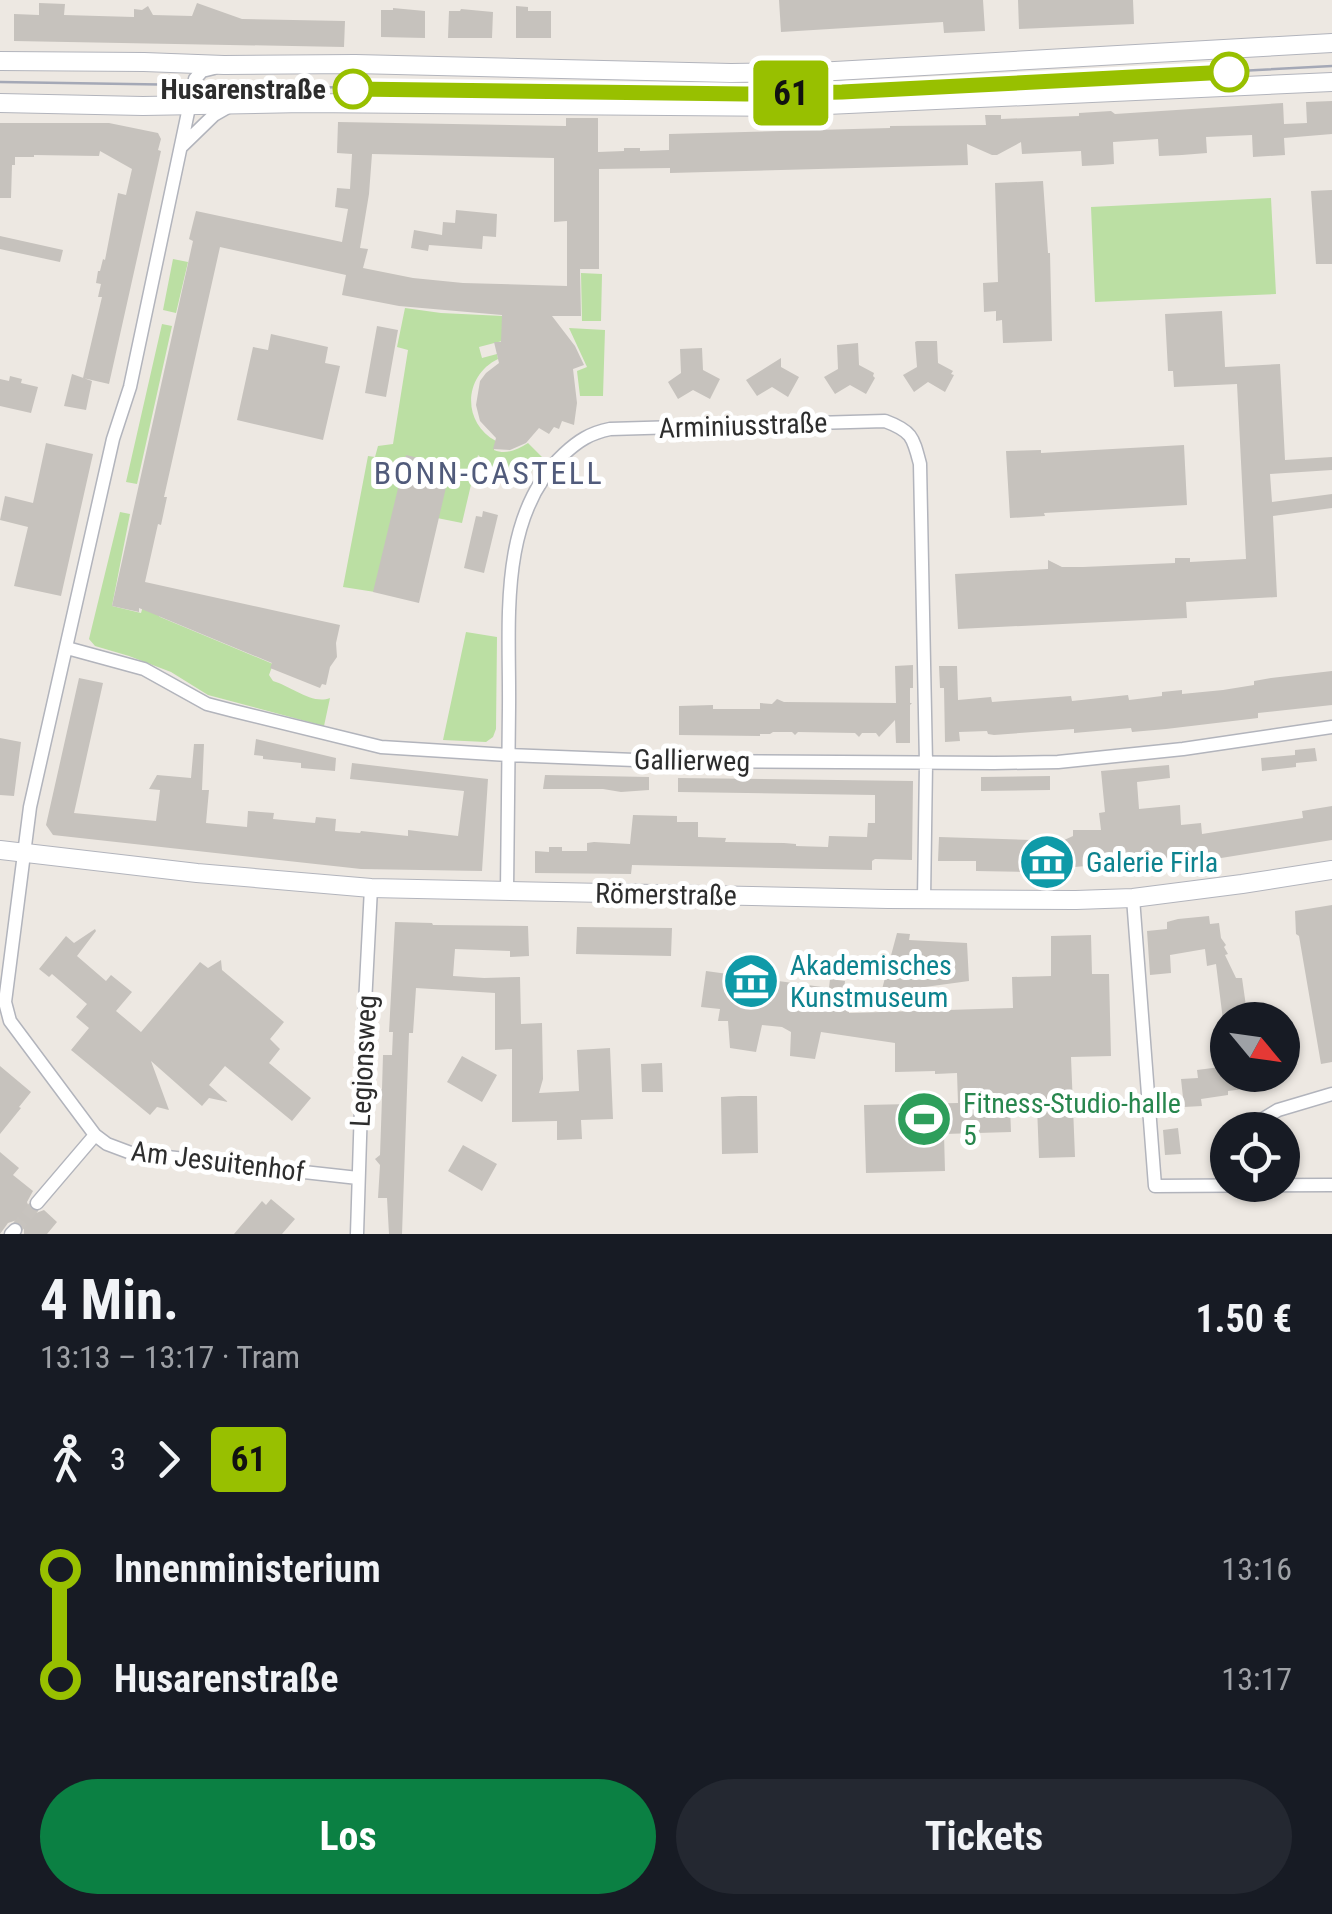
<!DOCTYPE html>
<html lang="de">
<meta charset="utf-8">
<style>
:root{--surface:#171b24;--page:#242831;--text:#f1f3f6;--muted:#9ea1a6;--accent:#0b8043}
body{margin:0;font-family:"Roboto Condensed",sans-serif;background:var(--page);color:var(--text);height:100vh;display:flex;flex-direction:column;font-size:38px;white-space:nowrap}
*{box-sizing:border-box;margin:0}
p{font-size:32px;color:var(--muted)}
.icon{flex:none;width:55px;height:55px;fill:none;stroke:currentColor;stroke-width:2;stroke-linecap:round;stroke-linejoin:round}
.map{position:relative;height:1234px;overflow:hidden}
.sheet{display:flex;flex-direction:column;background:var(--surface);flex:1}
.sheet>*{flex:none}
.badge{padding:0 20px;border-radius:8px;font-size:35px;line-height:65px}
.needle{width:65px;rotate:119deg}
.buttons{position:absolute;left:1210px;top:1002px;display:grid;gap:20px}
.buttons a{display:grid;place-items:center;width:90px;height:90px;border-radius:50%;background:var(--surface);box-shadow:0 2px 8px #0004;font-size:50px}
.map>.badge{position:absolute;translate:-50% -50%;box-shadow:0 0 0 5px #fff}
.legs{display:flex;align-items:center;gap:15px;height:110px;padding:0 40px;font-size:32px}
.legs p{margin-inline-start:auto}
.summary{display:flex;align-items:center;justify-content:space-between;height:170px;padding:0 40px}
h1{font-size:55px;font-weight:700;line-height:75px}
.cta{display:flex;gap:20px;margin-top:auto;padding:20px 40px}
.cta a{flex:1;height:115px;border-radius:60px;background:var(--accent);color:#fff;font-size:40px;font-weight:700;line-height:115px;text-align:center}
.cta a+a{background:var(--page);color:var(--text)}
ul{padding:0 40px;list-style:none}
li{display:flex;align-items:center;gap:35px;height:110px;font-size:38px}
li i{display:grid;place-items:center;width:15px;height:100%;margin:0 12px;background:currentColor}
li i::after{content:'';width:25px;height:25px;margin:-12px;border:8px solid;border-radius:50%;background:var(--surface)}
li p{margin-inline-start:auto}
li:first-child i{background:linear-gradient(#0000 50%,currentColor 0)}
li:last-child i{background:linear-gradient(currentColor 50%,#0000 0)}
.map>svg:first-child{display:block}
.grass{fill:#bbdfa3}
.building{fill:#c6c2bd;fill-rule:evenodd}
.lines{fill:none;stroke-linecap:round;stroke-linejoin:round}
.street-tunnel{stroke:#c7c3be;stroke-width:12;stroke-dasharray:12 6;stroke-linecap:butt}
.street-casing{stroke:#b2b4bc;stroke-width:15}
.secondary-casing{stroke:#b2b4bc;stroke-width:20}
.street{stroke:#fff;stroke-width:12}
.secondary{stroke:#fff;stroke-width:18}
.tram{stroke:#a4a8b6;stroke-width:2.5}
.line-1-casing{stroke:#fff;stroke-width:22}
.line-1{stroke:#98c000;stroke-width:15}
.stop-1-dot{fill:#fff;stroke:#98c000;stroke-width:5}
.labels{text-anchor:middle;stroke-width:10;stroke-linejoin:round;paint-order:stroke}
.stop-label{font-size:28px;font-weight:bold;fill:#2d2d2d;stroke:#fff;text-anchor:end}
.street-label{font-size:28px;fill:#2d2d2d;stroke:#fff}
.culture-label{font-size:28px;fill:#0d838f;stroke:#fff;text-anchor:start}
.leisure-label{font-size:28px;fill:#27864d;stroke:#fff;text-anchor:start}
.quarter-label{font-size:32px;letter-spacing:2.5px;fill:#515b7b;stroke:#fff}
</style>
<div class="map">
<svg width="1332" height="1234" viewBox="0 0 1332 1234">
<rect width="100%" height="100%" fill="#ede8e2"/>
<path class="grass" d="M 1271,198 L 1276,294 L 1095,302 L 1091,207 Z
M 173,259 L 188,262 L 176,313 L 163,310 Z
M 581,273 L 602,274 L 601,321 L 582,321 Z
M 405,308 L 441,313 L 503,316 L 502,341 L 479,347 L 482,358 L 497,354 L 498,359 C 463,376 462,423 496,441 L 494,450 C 506,455 517,450 528,443 L 542,457 L 526,479 L 520,482 L 514,473 L 490,466 L 478,455 L 462,523 L 437,518 L 450,465 L 406,456 L 375,592 L 343,587 L 368,456 L 375,457 L 378,446 L 393,444 L 408,350 L 397,347 Z
M 162,324 L 172,326 L 137,484 L 126,482 Z
M 569,328 L 605,330 L 603,396 L 580,396 L 577,371 L 587,367 Z
M 120,512 L 130,514 L 112,606 L 141,613 L 144,603 L 160,617 L 273,664 L 269,675 L 273,681 C 291,686 312,705 330,698 L 324,726 L 208,695 L 171,672 L 129,656 L 95,646 L 89,639 Z
M 466,632 L 497,637 L 496,729 L 493,737 L 486,742 L 443,740 Z"/>
<path class="building" d="M 779,0 L 983,0 L 985,31 L 944,33 L 943,22 L 781,32 Z
M 1018,0 L 1133,0 L 1134,24 L 1019,29 Z
M 39,3 L 65,4 L 64,15 L 134,17 L 134,9 L 142,10 L 148,6 L 153,15 L 192,16 L 197,3 L 242,19 L 345,21 L 344,47 L 14,41 L 14,14 L 39,15 Z
M 516,6 L 528,7 L 528,11 L 551,11 L 551,38 L 516,38 Z
M 393,8 L 425,11 L 425,38 L 381,37 L 381,10 L 393,10 Z
M 461,9 L 493,12 L 492,38 L 448,38 L 449,11 L 460,11 Z
M 1332,101 L 1332,134 L 1284,138 L 1285,155 L 1253,157 L 1252,135 L 1206,137 L 1207,153 L 1182,155 L 1159,156 L 1158,139 L 1113,142 L 1114,164 L 1102,165 L 1082,166 L 1081,151 L 1022,154 L 1021,142 L 997,155 L 992,155 L 967,144 L 968,165 L 670,173 L 670,168 L 599,169 L 599,269 L 580,269 L 581,316 L 552,316 L 575,346 L 584,365 L 573,369 L 577,403 L 574,425 L 562,421 L 559,429 L 554,427 L 549,434 L 539,428 L 526,443 L 510,450 L 493,449 L 496,438 L 480,421 L 476,405 L 480,381 L 486,373 L 499,363 L 494,342 L 501,342 L 502,315 L 399,306 L 342,295 L 346,275 L 220,247 L 164,497 L 167,497 L 161,525 L 158,524 L 145,582 L 340,625 L 336,643 L 337,657 L 330,667 L 326,685 L 322,684 L 320,688 L 270,668 L 272,663 L 139,608 L 139,612 L 112,606 L 193,241 L 189,239 L 196,211 L 342,242 L 348,209 L 335,207 L 337,188 L 350,189 L 352,154 L 337,153 L 338,122 L 566,126 L 566,118 L 598,118 L 598,152 L 624,151 L 624,148 L 640,148 L 640,151 L 669,150 L 669,134 L 890,128 L 890,126 L 986,125 L 985,115 L 1001,115 L 1001,119 L 1079,116 L 1079,113 L 1111,111 L 1115,114 L 1283,103 L 1284,124 L 1307,123 L 1306,102 ZM 372,154 L 554,158 L 554,222 L 567,221 L 567,286 L 463,283 L 413,278 L 363,268 L 368,249 L 360,248 L 369,194 Z
M 0,123 L 109,123 L 158,133 L 161,139 L 158,150 L 161,151 L 109,384 L 83,378 L 102,297 L 98,297 L 101,284 L 96,283 L 98,271 L 100,271 L 103,259 L 105,260 L 118,193 L 126,195 L 132,169 L 100,151 L 99,156 L 34,155 L 34,157 L 15,157 L 15,165 L 12,165 L 11,198 L 0,198 Z
M 1043,181 L 1048,253 L 1050,253 L 1052,341 L 1003,343 L 1002,320 L 996,321 L 996,311 L 984,312 L 983,283 L 998,282 L 995,183 Z
M 1332,190 L 1332,264 L 1316,264 L 1311,191 Z
M 456,210 L 497,214 L 496,237 L 483,236 L 482,249 L 429,245 L 428,251 L 411,248 L 414,230 L 442,235 L 443,222 L 455,223 Z
M 0,236 L 63,250 L 60,262 L 0,249 Z
M 1222,311 L 1225,367 L 1280,364 L 1285,460 L 1332,457 L 1332,470 L 1270,474 L 1272,502 L 1332,494 L 1332,508 L 1273,516 L 1277,597 L 1186,602 L 1187,618 L 958,629 L 955,574 L 1048,569 L 1048,560 L 1062,567 L 1083,567 L 1175,563 L 1175,558 L 1190,558 L 1190,562 L 1246,559 L 1237,384 L 1174,387 L 1173,371 L 1168,371 L 1165,314 Z
M 377,326 L 398,330 L 386,397 L 365,393 Z
M 271,334 L 328,347 L 325,363 L 340,366 L 323,440 L 237,420 L 253,347 L 268,350 Z
M 917,341 L 937,341 L 938,363 L 953,371 L 951,374 L 954,375 L 945,392 L 928,382 L 914,392 L 903,375 L 917,367 L 915,342 Z
M 858,343 L 859,365 L 874,373 L 873,376 L 875,378 L 866,394 L 850,385 L 835,394 L 824,377 L 838,369 L 837,345 Z
M 702,348 L 703,370 L 720,379 L 710,399 L 693,390 L 678,399 L 668,382 L 681,373 L 680,349 Z
M 781,358 L 781,367 L 799,377 L 788,397 L 772,387 L 757,396 L 746,380 Z
M 72,374 L 92,381 L 86,410 L 64,406 Z
M 10,376 L 22,379 L 21,383 L 38,387 L 31,413 L 0,406 L 0,379 L 9,381 Z
M 46,443 L 93,454 L 61,596 L 14,586 L 28,527 L 0,520 L 5,496 L 33,503 Z
M 1184,445 L 1187,505 L 1044,513 L 1045,516 L 1010,518 L 1006,451 L 1041,450 L 1041,453 Z
M 406,455 L 451,466 L 419,603 L 373,592 Z
M 483,511 L 498,515 L 484,573 L 464,568 L 476,516 L 482,517 Z
M 913,665 L 913,688 L 910,688 L 910,703 L 912,703 L 910,705 L 910,743 L 896,743 L 895,720 L 879,737 L 876,733 L 862,733 L 859,737 L 855,733 L 798,732 L 795,735 L 792,732 L 773,732 L 770,734 L 760,734 L 760,736 L 679,735 L 679,706 L 713,705 L 713,709 L 760,709 L 760,703 L 772,704 L 777,699 L 784,702 L 896,703 L 895,666 Z
M 939,666 L 957,666 L 958,700 L 991,697 L 992,702 L 1071,696 L 1072,701 L 1128,695 L 1129,700 L 1146,698 L 1162,696 L 1162,692 L 1182,690 L 1182,694 L 1223,690 L 1254,685 L 1254,681 L 1271,678 L 1332,671 L 1332,705 L 1258,713 L 1258,718 L 1166,729 L 1132,732 L 1131,728 L 1074,733 L 1074,729 L 994,735 L 988,734 L 987,731 L 959,732 L 960,741 L 945,742 L 944,688 L 940,688 Z
M 79,678 L 103,683 L 74,813 L 156,821 L 160,790 L 149,789 L 157,775 L 191,778 L 194,744 L 204,744 L 202,790 L 209,790 L 206,823 L 247,827 L 248,811 L 274,813 L 273,819 L 315,823 L 316,817 L 336,819 L 335,831 L 360,833 L 361,831 L 408,836 L 408,830 L 458,836 L 464,791 L 350,779 L 352,763 L 488,779 L 482,871 L 361,869 L 53,835 L 46,825 Z
M 0,738 L 21,742 L 14,796 L 0,795 Z
M 256,739 L 336,758 L 335,771 L 301,768 L 301,763 L 263,759 L 263,756 L 254,755 Z
M 1315,748 L 1317,761 L 1296,763 L 1296,761 L 1296,767 L 1262,771 L 1261,758 L 1295,755 L 1295,750 Z
M 1169,765 L 1170,778 L 1137,782 L 1139,809 L 1180,805 L 1181,825 L 1201,823 L 1202,834 L 1303,818 L 1302,811 L 1332,806 L 1332,840 L 1215,859 L 1214,854 L 1075,867 L 1074,873 L 976,871 L 976,861 L 938,861 L 939,837 L 1062,841 L 1073,836 L 1073,830 L 1101,830 L 1099,813 L 1105,812 L 1101,771 Z
M 545,775 L 649,777 L 649,790 L 621,792 L 603,789 L 543,789 Z
M 1050,776 L 1050,790 L 981,791 L 981,777 Z
M 678,778 L 913,781 L 912,860 L 875,859 L 872,861 L 872,870 L 632,865 L 631,874 L 535,873 L 535,851 L 549,852 L 549,847 L 562,847 L 562,851 L 587,851 L 587,843 L 594,842 L 630,844 L 633,815 L 677,816 L 677,822 L 698,822 L 698,837 L 726,838 L 725,842 L 784,843 L 796,844 L 796,846 L 828,847 L 829,836 L 867,837 L 868,823 L 875,823 L 875,795 L 678,792 Z
M 1332,905 L 1332,1062 L 1321,1064 L 1299,936 L 1296,934 L 1295,911 Z
M 1209,916 L 1210,924 L 1219,923 L 1221,938 L 1226,945 L 1224,947 L 1228,954 L 1225,955 L 1236,978 L 1242,978 L 1248,1020 L 1223,1020 L 1216,964 L 1207,966 L 1205,949 L 1170,955 L 1171,973 L 1150,975 L 1147,931 L 1167,929 L 1167,922 L 1178,919 Z
M 395,922 L 432,923 L 433,925 L 528,926 L 529,956 L 510,957 L 510,951 L 455,949 L 453,976 L 484,978 L 520,977 L 521,1024 L 542,1023 L 543,1079 L 539,1093 L 579,1091 L 577,1050 L 610,1048 L 613,1119 L 581,1120 L 582,1139 L 557,1140 L 557,1121 L 512,1122 L 512,1049 L 495,1050 L 495,993 L 416,988 L 413,1033 L 409,1033 L 402,1234 L 389,1234 L 387,1198 L 378,1198 L 380,1165 L 375,1159 L 380,1155 L 382,1098 L 378,1093 L 382,1089 L 383,1055 L 392,1055 L 393,1032 L 389,1032 Z
M 577,927 L 672,928 L 671,956 L 576,954 Z
M 95,929 L 96,931 L 77,956 L 106,981 L 111,975 L 132,992 L 116,1011 L 141,1032 L 200,962 L 208,968 L 221,960 L 222,970 L 284,1022 L 270,1039 L 280,1049 L 269,1063 L 311,1098 L 292,1121 L 225,1066 L 209,1085 L 228,1102 L 209,1098 L 202,1106 L 151,1061 L 169,1110 L 157,1107 L 150,1115 L 71,1050 L 89,1028 L 76,1017 L 87,1004 L 52,974 L 49,977 L 39,969 L 66,936 L 74,943 Z
M 897,933 L 910,934 L 909,940 L 967,943 L 969,981 L 881,993 Z
M 1091,935 L 1092,974 L 1109,974 L 1111,1056 L 1071,1057 L 1075,1157 L 1039,1158 L 1037,1106 L 1010,1107 L 1011,1132 L 944,1134 L 945,1171 L 866,1173 L 864,1105 L 958,1103 L 957,1073 L 935,1074 L 935,1071 L 895,1072 L 895,1043 L 821,1032 L 815,1059 L 790,1056 L 791,1032 L 782,1027 L 762,1025 L 756,1052 L 730,1048 L 728,1021 L 718,1021 L 720,1009 L 701,1007 L 706,971 L 829,988 L 830,979 L 845,981 L 843,1000 L 848,1001 L 849,1013 L 1013,1008 L 1012,977 L 1051,976 L 1051,936 Z
M 462,1056 L 497,1075 L 482,1102 L 447,1082 Z
M 662,1063 L 663,1092 L 642,1092 L 641,1064 Z
M 0,1066 L 31,1092 L 19,1107 L 21,1108 L 0,1134 Z
M 1228,1066 L 1228,1075 L 1250,1075 L 1251,1088 L 1228,1091 L 1228,1095 L 1201,1099 L 1202,1106 L 1184,1107 L 1181,1079 L 1198,1078 L 1197,1070 Z
M 739,1096 L 757,1096 L 758,1153 L 722,1154 L 721,1097 Z
M 1178,1128 L 1181,1154 L 1165,1155 L 1163,1130 Z
M 463,1145 L 497,1164 L 482,1191 L 448,1171 Z
M 0,1152 L 19,1168 L 13,1175 L 33,1191 L 27,1202 L 30,1210 L 36,1213 L 44,1210 L 57,1222 L 47,1234 L 24,1234 L 24,1226 L 17,1220 L 8,1223 L 0,1234 Z
M 271,1199 L 295,1219 L 282,1234 L 234,1234 L 262,1201 L 266,1205 Z"/>
<g class="lines">
<path class="street-tunnel" d="M 15,1230 L 37,1203"/>
<g class="street-casing">
<path id="street" d="M 214,68 L 202,71 L 195,79 L 130,387 L 113,439 L 30,807 L 5,1002 L 10,1021 L 95,1135 L 107,1144 L 131,1153 L 358,1178
M 181,147 L 214,115 L 228,107
M 67,648 L 144,669 L 207,704 L 234,711 L 381,747 L 508,755 L 660,761 L 994,763 L 1058,762 L 1183,749 L 1332,727
M 507,890 C 508,829 508,768 509,707 C 510,623 497,517 564,454 C 578,441 590,433 610,429 L 885,421 C 912,431 913,437 920,464 L 926,763 L 924,899
M 1133,898 L 1155,1186 L 1332,1185
M 1245,1130 L 1278,1110 L 1332,1094
M 37,1203 L 95,1135
M 11,1234 L 15,1230
M 357,1234 L 363,1043 L 371,888"/>
</g>
<g class="secondary-casing">
<path id="secondary" d="M 0,61 L 144,62 L 224,65 L 355,64 L 731,73 L 817,72 L 1332,43
M 0,103 L 143,106 L 304,103 L 783,107 L 1332,82
M 0,850 L 197,873 L 371,888 L 888,899 L 1076,900 L 1133,898 L 1242,884 L 1332,870"/>
</g>
<use href="#street" class="street"/>
<use href="#secondary" class="secondary"/>
<path class="tram" d="M 0,82 L 746,94 L 842,92 L 1332,66"/>
</g>
<g class="lines">
<g class="line-1-casing">
<path id="line-1" d="M 353,89 L 746,94 L 842,92 L 1229,72"/>
</g>
<use href="#line-1" class="line-1"/>
</g>
<defs>
<g id="museum-disc" transform="scale(2.875)"><circle r="9.5" fill="#0f9aa8" stroke="#fff"/><path d="M0-6L6-3V-2H-6V-3ZM-5-1h2V3h-2ZM-1-1h2V3h-2ZM3-1h2V3H3ZM-6 4H6V6H-6Z" fill="#fff"/></g>
<g id="stadium-disc" transform="scale(2.875)"><circle r="9.5" fill="#2e9e5b" stroke="#fff"/><path d="M0-5a6.5 5 0 1 0 0 10a6.5 5 0 1 0 0-10ZM-3.5-1.8h7v3.6h-7Z" fill="#fff"/></g>
</defs>
<g fill-rule="evenodd">
<use href="#museum-disc" x="1047" y="862"/>
<use href="#museum-disc" x="751" y="981"/>
<use href="#stadium-disc" x="924" y="1119"/>
</g>
<g class="stop-1-dot">
<circle cx="1229" cy="72" r="18"/>
<circle cx="353" cy="89" r="18"/>
</g>
<g class="labels">
<g class="stop-label">
<text x="326" y="99">Husarenstraße</text>
</g>
<g class="street-label">
<text transform="translate(743 425) rotate(-2)" y="10">Arminiusstraße</text>
<text transform="translate(692 760) rotate(1)" y="10">Gallierweg</text>
<text transform="translate(666 894) rotate(1)" y="10">Römerstraße</text>
<text transform="translate(363 1061) rotate(-87)" y="10">Legionsweg</text>
<text transform="translate(218 1161) rotate(7)" y="10">Am Jesuitenhof</text>
</g>
<g class="culture-label">
<text x="1086" y="872">Galerie Firla</text>
<text x="790" y="975">Akademisches<tspan x="790" dy="32">Kunstmuseum</tspan></text>
</g>
<g class="leisure-label">
<text x="963" y="1113">Fitness-Studio-halle<tspan x="963" dy="32">5</tspan></text>
</g>
<g class="quarter-label">
<text x="489" y="484">BONN-CASTELL</text>
</g>
</g>
</svg>
<div class="buttons">
<a><svg class="needle" viewBox="-14 -14 28 28"><path d="M0-13l5 13h-10z" fill="#e53935"/><path d="M0 13l5-13h-10z" fill="#9ea1a6"/></svg></a>
<a><svg class="icon" aria-label="locate" viewBox="0 0 24 24"><circle cx="12" cy="12" r="6"/><path d="M12 2v4M12 18v4M2 12h4M18 12h4"/></svg></a>
</div>
<b class="badge" style="left:791px;top:93px;background:#98c000;color:#111">61</b>
</div>
<section class="sheet">
<div class="summary"><div><h1>4 Min.</h1><p>13:13 – 13:17 · Tram</p></div><b>1.50 €</b></div>
<div class="legs"><svg class="icon" aria-label="walk" viewBox="0 0 24 24"><circle cx="13" cy="4" r="2"/><path d="M13 8l-2 6 4 7M11 14l-3 7M7 12l3-4h3l4 4"/></svg>3<svg class="icon" aria-label="forward" viewBox="0 0 24 24"><path d="M9 5l7 7-7 7"/></svg><b class="badge" style="background:#98c000;color:#111">61</b></div>
<ul>
<li><i style="color:#98c000"></i><b>Innenministerium</b><p>13:16</p></li>
<li><i style="color:#98c000"></i><b>Husarenstraße</b><p>13:17</p></li>
</ul>
<div class="cta"><a>Los</a><a>Tickets</a></div>
</section>
